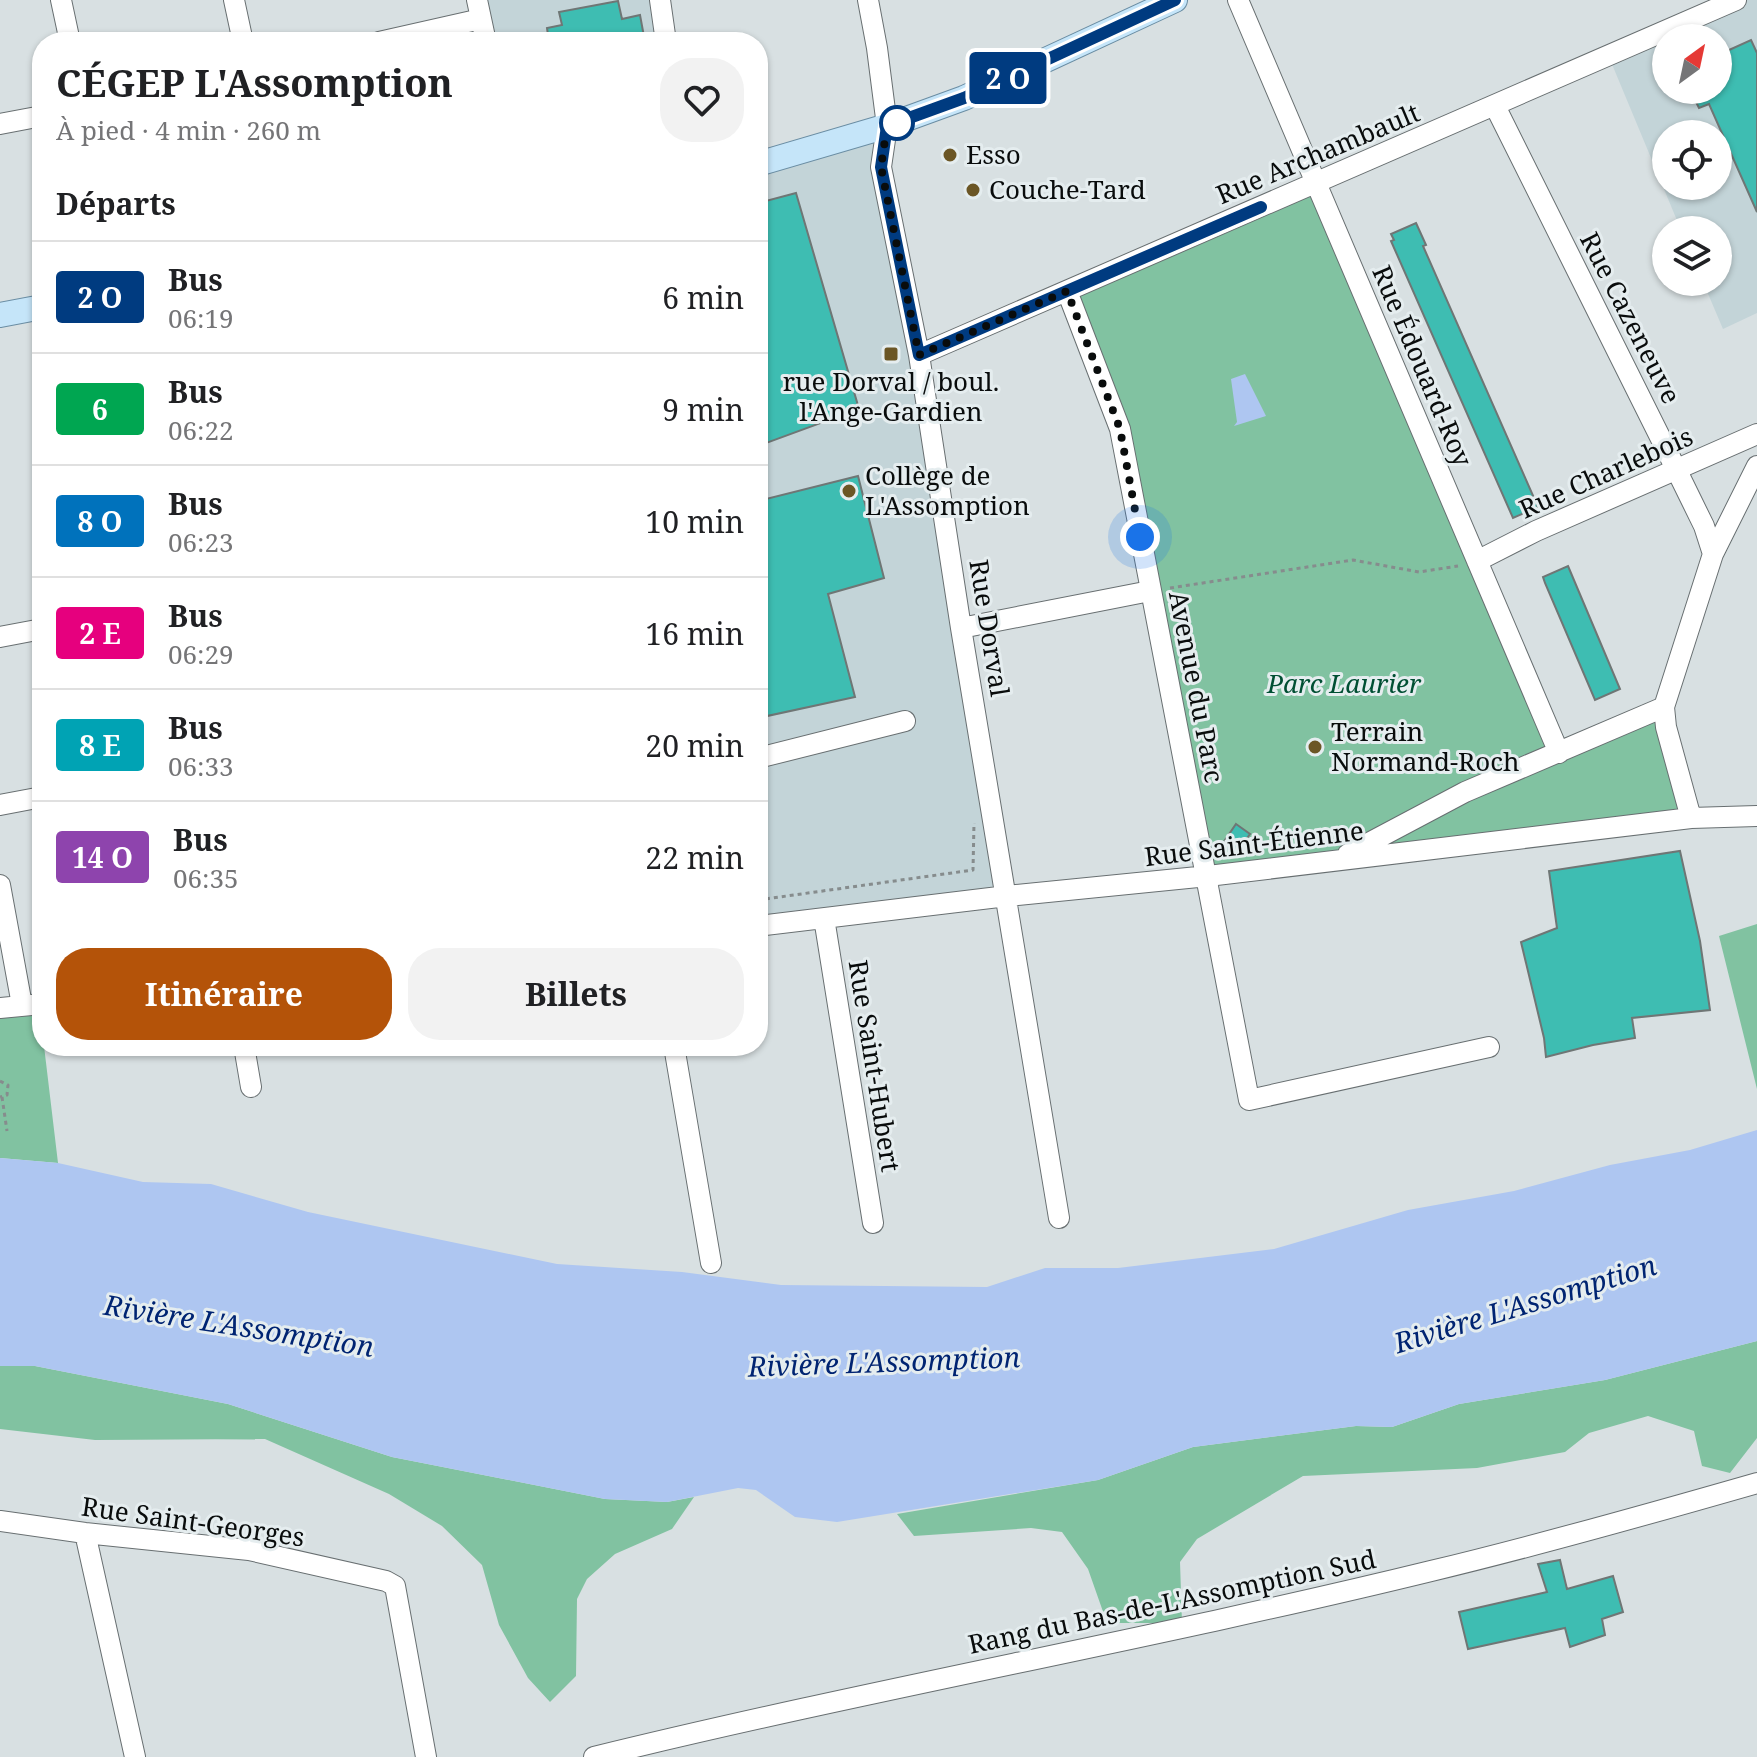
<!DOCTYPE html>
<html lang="fr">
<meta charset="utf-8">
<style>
:root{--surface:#fff;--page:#f2f2f2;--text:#202124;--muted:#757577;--line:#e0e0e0;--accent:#b45309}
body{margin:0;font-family:"Noto Serif",serif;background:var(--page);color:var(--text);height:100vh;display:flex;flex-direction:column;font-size:30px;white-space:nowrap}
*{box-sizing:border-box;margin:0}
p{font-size:26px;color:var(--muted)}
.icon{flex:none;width:44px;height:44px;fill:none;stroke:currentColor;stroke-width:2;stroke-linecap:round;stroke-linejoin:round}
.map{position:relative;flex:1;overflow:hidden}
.sheet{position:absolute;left:32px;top:32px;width:736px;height:1024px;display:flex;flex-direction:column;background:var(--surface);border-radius:32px;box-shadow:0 2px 6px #0004}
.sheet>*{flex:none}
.badge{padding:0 16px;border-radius:6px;font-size:28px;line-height:52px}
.needle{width:52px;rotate:33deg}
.fabs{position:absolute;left:1652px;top:24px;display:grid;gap:16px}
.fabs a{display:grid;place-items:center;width:80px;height:80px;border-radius:50%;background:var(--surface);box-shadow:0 2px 6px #0004;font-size:40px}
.you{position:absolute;width:40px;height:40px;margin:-20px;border:6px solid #fff;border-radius:50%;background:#1a73e8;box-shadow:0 0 0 12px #1a73e833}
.map>.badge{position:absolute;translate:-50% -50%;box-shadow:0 0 0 4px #fff}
h2{padding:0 24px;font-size:30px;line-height:72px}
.round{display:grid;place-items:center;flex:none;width:84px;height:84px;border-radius:32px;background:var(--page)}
.head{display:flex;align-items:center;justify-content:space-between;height:136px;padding:0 24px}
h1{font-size:38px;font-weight:700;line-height:60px}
.cta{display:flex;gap:16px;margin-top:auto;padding:16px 24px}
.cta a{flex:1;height:92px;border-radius:32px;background:var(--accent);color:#fff;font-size:32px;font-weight:700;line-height:92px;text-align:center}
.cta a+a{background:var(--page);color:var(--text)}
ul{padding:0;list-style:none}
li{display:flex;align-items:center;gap:24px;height:112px;padding:0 24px;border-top:2px solid var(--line)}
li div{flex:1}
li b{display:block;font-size:30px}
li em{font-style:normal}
li .badge{min-width:88px;font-weight:700;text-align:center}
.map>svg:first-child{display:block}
.built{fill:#c3d4d8;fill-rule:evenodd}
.green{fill:#81c2a1}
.water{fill:#aec6f1}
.building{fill:#3ebdb2;stroke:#6f7675;stroke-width:2}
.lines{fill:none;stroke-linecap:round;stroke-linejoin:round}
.minor-casing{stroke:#686f71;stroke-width:22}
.major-casing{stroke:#6a8da3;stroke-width:26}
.path{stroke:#868c8d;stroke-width:3;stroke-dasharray:4 4;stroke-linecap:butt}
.minor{stroke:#fff;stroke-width:20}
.major{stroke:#c5e5f9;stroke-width:24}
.line-casing{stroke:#fff;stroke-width:18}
.line{stroke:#003b80;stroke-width:12}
.walk{stroke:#090c0c;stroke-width:8;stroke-dasharray:0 14.4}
.stop-dot{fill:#fff;stroke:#003b80;stroke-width:4}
.poi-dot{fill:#6b5625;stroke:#e5edef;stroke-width:3}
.labels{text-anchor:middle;stroke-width:6;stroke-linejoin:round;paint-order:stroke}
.street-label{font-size:26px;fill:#090c0c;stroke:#e5edef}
.poi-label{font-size:26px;fill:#090c0c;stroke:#e5edef;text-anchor:start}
.park-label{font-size:26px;font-style:italic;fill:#004f33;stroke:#e5edef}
.water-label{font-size:28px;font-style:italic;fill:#002472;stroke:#e5edef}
</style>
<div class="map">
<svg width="1757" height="1757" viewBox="0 0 1757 1757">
<rect width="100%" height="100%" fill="#d8e0e2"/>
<path class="built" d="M 477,0 L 660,0 L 666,42 L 486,42 Z
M 1736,0 L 1757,0 L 1757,313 L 1723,329 L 1703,282 L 1718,282 L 1718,230 L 1681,230 L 1609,57 ZM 1666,38 L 1718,38 L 1718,90 L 1666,90 ZM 1666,134 L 1718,134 L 1718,186 L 1666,186 Z
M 887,126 L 881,167 L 1007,896 L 758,926 L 758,163 Z"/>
<path class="green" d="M 1316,183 L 1558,752 L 1664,707 L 1691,818 L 1208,876 L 1120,429 L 1067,291 Z
M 1757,924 L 1757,1089 L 1719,936 Z
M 39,1004 L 42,1046 L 44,1046 L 58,1163 L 0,1158 L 0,1009 Z
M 1757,1341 L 1757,1438 L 1730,1473 L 1702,1466 L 1694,1431 L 1648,1416 L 1589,1433 L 1565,1452 L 1477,1468 L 1303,1476 L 1197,1539 L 1180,1562 L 1182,1623 L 1107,1623 L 1088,1569 L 1062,1532 L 1031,1528 L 914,1536 L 897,1514 L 1098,1480 L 1193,1447 L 1356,1426 L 1392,1427 L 1459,1404 L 1605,1380 Z
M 0,1366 L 35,1366 L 228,1404 L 392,1457 L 605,1499 L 667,1502 L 694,1497 L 672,1529 L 615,1554 L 587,1579 L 577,1599 L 576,1676 L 550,1702 L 528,1678 L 499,1625 L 482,1565 L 442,1526 L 389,1494 L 265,1439 L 95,1440 L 0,1429 Z"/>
<path class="water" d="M 1245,374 L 1266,416 L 1234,426 L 1237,422 L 1231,379 Z
M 1757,1130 L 1757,1341 L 1605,1380 L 1459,1404 L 1392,1427 L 1356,1426 L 1193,1447 L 1098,1480 L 837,1522 L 795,1517 L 756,1490 L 738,1488 L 667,1502 L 605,1499 L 392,1457 L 228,1404 L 35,1366 L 0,1366 L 0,1158 L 58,1163 L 143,1182 L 211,1184 L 308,1212 L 557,1264 L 682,1272 L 781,1285 L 987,1287 L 1045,1268 L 1118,1268 L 1274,1249 L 1408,1210 L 1514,1191 L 1610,1165 L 1690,1150 Z"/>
<path class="building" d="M 618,1 L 622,19 L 640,15 L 645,42 L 549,42 L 547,28 L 562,25 L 559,12 Z
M 1751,40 L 1757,53 L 1757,212 L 1709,104 L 1699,108 L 1690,90 L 1718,90 L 1718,55 Z
M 796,193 L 859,409 L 758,446 L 758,311 L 761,310 L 758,297 L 758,203 Z
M 1416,223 L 1426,245 L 1423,246 L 1538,507 L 1513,518 L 1391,241 L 1394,240 L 1391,234 Z
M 858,476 L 884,578 L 828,594 L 855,697 L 758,718 L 758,501 Z
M 1568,566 L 1620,689 L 1595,700 L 1545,583 L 1543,577 Z
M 1236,824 L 1250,834 L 1237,852 L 1223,843 Z
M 1680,851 L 1700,941 L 1710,1010 L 1632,1018 L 1635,1038 L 1593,1045 L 1546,1057 L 1544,1038 L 1521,942 L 1557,928 L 1549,871 Z
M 1560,1560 L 1567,1589 L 1613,1576 L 1623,1612 L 1602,1619 L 1605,1635 L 1570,1647 L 1565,1628 L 1468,1649 L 1459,1612 L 1547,1592 L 1538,1564 Z"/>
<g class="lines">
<g class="minor-casing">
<path id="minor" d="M 61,0 L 70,42
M 234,0 L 243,42
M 477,0 L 486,42
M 660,0 L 666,42
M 868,0 L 877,48 L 887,126 L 881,167 L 919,355 L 961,628 L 1059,1218
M 1238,0 L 1559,753
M 379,42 L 481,19
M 1495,106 L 1677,471 L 1704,526 L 1713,554
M 0,124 L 42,116
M 1067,291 L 1120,429 L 1249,1100 L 1489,1047
M 919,355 L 1736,0
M 1477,561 L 1536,531 L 1757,434
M 961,628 L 1150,591
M 0,637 L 42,629
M 758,758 L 905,721
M 0,805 L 42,797
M 1691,818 L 1666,727 L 1664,707 L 1713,554 L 1757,466
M 1348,854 L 1465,792 L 1664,707
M 0,885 L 22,1005
M 824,918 L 873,1223
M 758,926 L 1007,896 L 1208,876 L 1691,818 L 1757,816
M 0,1008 L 42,1004
M 244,1046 L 251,1087
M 674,1046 L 711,1263
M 0,1521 L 85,1533 L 249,1550 L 386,1581 L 395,1586 L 426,1757
M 85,1533 L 135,1757
M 594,1757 C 871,1689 1153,1639 1431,1571 C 1540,1545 1649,1514 1757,1483"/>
</g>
<g class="major-casing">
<path id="major" d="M 758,164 L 887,126 L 964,98 L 1175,0
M 0,315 L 42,307"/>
</g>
<path class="path" d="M 1170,588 L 1353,560 L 1419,572 L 1458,566
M 758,900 L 973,870 L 974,823
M 0,1081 L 8,1085 L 7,1095 L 0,1097
M 2,1097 L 7,1131"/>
<use href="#minor" class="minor"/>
<use href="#major" class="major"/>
</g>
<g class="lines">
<g class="line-casing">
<path id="line" d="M 1175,0 L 964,98 L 887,126 L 881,167 L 919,355 L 1261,207"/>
</g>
<use href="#line" class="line"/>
<path class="walk" d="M 897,123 L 887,126 L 881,167 L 919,355 L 1067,291 L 1120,429 L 1140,537"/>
</g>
<circle class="stop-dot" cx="897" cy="123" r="16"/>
<g class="poi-dot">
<circle cx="950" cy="155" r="8"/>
<circle cx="973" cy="190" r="8"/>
<rect x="883" y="346" width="16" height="16" rx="4"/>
<circle cx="849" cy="491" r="8"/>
<circle cx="1315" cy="747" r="8"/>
</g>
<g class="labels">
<g class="street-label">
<text transform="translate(1318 154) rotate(-23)" y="9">Rue Archambault</text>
<text transform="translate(1630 318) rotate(63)" y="9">Rue Cazeneuve</text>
<text transform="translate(1422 366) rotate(67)" y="9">Rue Édouard-Roy</text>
<text transform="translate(1606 473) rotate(-24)" y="9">Rue Charlebois</text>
<text transform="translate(989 628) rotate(81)" y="9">Rue Dorval</text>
<text transform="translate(1196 687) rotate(79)" y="9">Avenue du Parc</text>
<text transform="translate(1254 844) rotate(-7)" y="9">Rue Saint-Étienne</text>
<text transform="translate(874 1066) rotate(81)" y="9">Rue Saint-Hubert</text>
<text transform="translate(193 1522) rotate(8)" y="9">Rue Saint-Georges</text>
<text transform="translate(1172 1602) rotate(-12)" y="9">Rang du Bas-de-L'Assomption Sud</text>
</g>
<g class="poi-label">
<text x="966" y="164">Esso</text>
<text x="989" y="199">Couche-Tard</text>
<text x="891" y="391" text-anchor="middle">rue Dorval / boul.<tspan x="891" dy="30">l'Ange-Gardien</tspan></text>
<text x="865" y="485">Collège de<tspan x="865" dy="30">L'Assomption</tspan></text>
<text x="1331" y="741">Terrain<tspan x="1331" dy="30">Normand-Roch</tspan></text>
</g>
<g class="park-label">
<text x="1344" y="693">Parc Laurier</text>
</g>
<g class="water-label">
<text transform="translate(1525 1304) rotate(-17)" y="10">Rivière L'Assomption</text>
<text transform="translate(239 1326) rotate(9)" y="10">Rivière L'Assomption</text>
<text transform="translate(884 1362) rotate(-2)" y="10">Rivière L'Assomption</text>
</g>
</g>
</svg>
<div class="fabs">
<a><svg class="needle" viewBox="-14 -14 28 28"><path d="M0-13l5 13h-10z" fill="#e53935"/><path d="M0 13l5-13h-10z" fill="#757577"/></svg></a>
<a><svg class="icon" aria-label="locate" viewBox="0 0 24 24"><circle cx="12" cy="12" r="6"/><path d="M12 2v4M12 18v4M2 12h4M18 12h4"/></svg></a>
<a><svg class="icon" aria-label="layers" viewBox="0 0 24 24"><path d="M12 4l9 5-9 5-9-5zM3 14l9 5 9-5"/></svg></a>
</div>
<div class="you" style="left:1140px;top:537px"></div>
<b class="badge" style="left:1008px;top:78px;background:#003b80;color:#fff">2 O</b>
<section class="sheet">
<div class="head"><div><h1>CÉGEP L'Assomption</h1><p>À pied · 4 min · 260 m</p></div><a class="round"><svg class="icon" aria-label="heart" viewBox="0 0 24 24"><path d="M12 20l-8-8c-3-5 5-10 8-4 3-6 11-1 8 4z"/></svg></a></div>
<h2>Départs</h2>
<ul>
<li><span class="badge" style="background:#003b80;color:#fff">2 O</span><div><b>Bus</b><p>06:19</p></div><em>6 min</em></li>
<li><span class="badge" style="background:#00a651;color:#fff">6</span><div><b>Bus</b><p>06:22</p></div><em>9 min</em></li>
<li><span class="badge" style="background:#0072bc;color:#fff">8 O</span><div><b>Bus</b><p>06:23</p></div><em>10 min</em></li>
<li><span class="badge" style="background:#e6007e;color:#fff">2 E</span><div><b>Bus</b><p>06:29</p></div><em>16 min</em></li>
<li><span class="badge" style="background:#00a3b4;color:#fff">8 E</span><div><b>Bus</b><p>06:33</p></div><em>20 min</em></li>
<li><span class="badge" style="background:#8e44ad;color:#fff">14 O</span><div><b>Bus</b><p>06:35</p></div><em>22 min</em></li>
</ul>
<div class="cta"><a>Itinéraire</a><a>Billets</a></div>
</section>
</div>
